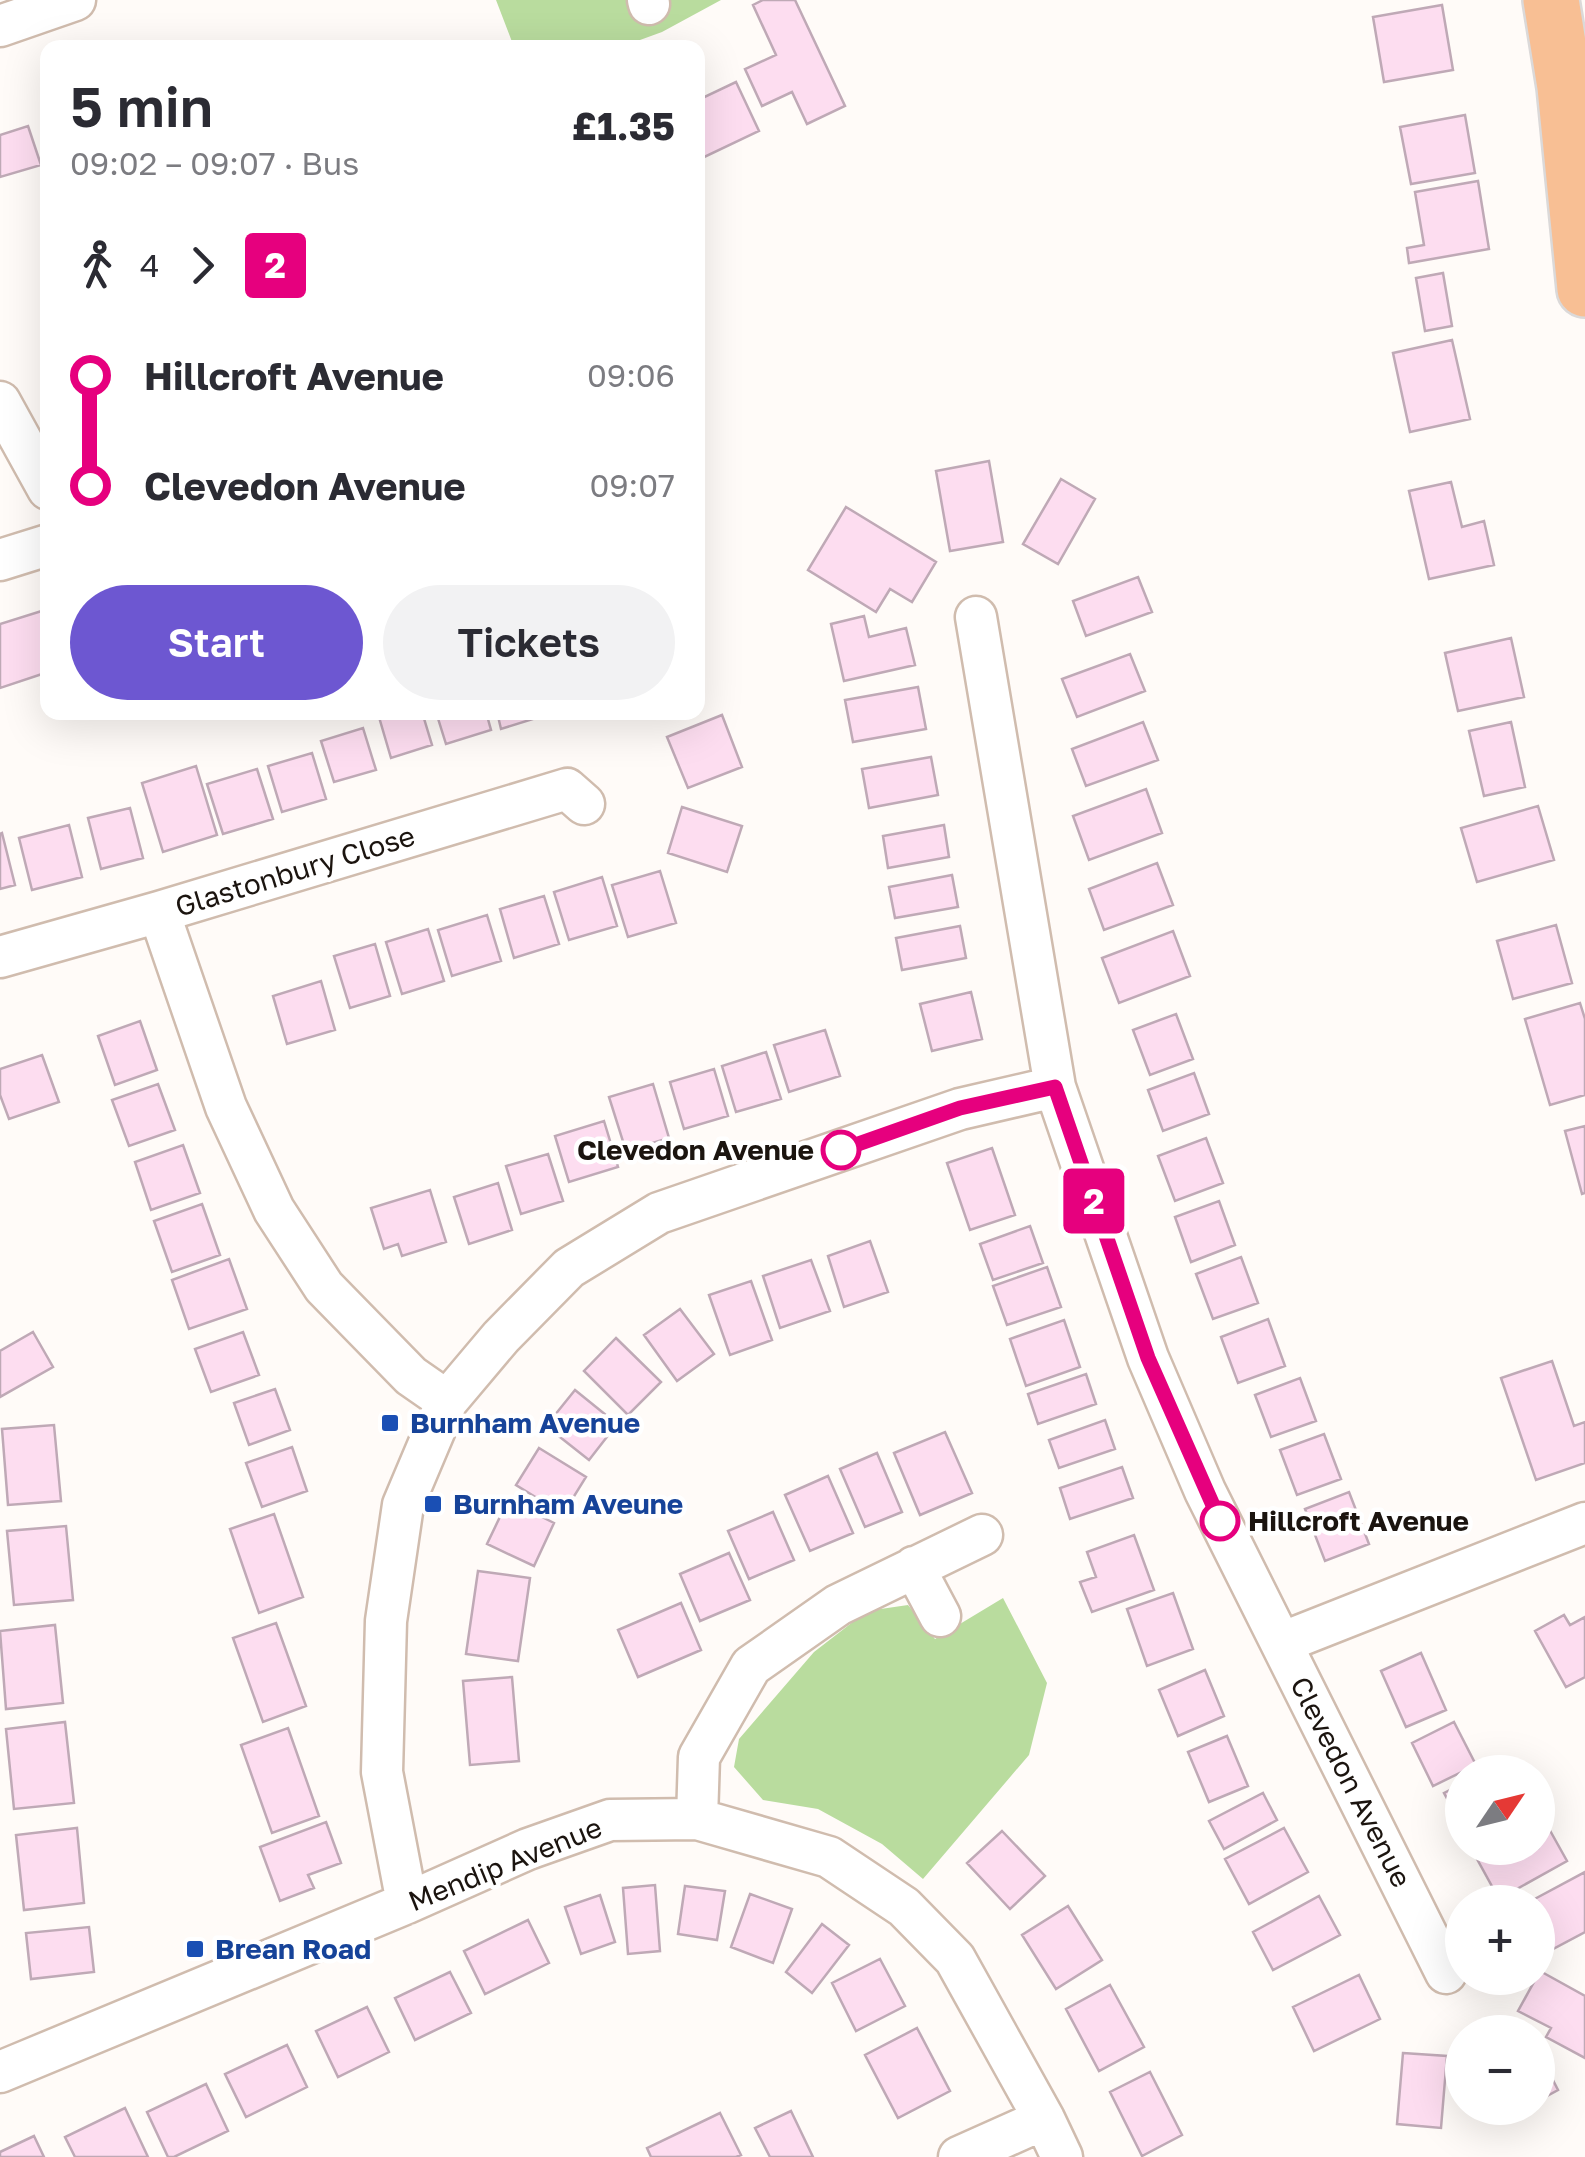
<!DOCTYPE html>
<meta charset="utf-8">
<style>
:root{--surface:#fff;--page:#f2f2f3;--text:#2b2b33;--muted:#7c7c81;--accent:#6d57d1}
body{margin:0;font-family:"Golos Text",sans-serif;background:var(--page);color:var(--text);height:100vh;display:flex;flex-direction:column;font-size:38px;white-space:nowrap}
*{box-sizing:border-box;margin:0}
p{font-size:32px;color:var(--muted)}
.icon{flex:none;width:55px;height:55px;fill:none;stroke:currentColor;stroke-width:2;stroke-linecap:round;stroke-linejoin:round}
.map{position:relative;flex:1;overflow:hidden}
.details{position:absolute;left:40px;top:40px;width:665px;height:680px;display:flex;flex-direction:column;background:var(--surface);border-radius:20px;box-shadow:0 10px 40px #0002}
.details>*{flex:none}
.badge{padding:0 20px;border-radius:8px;font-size:35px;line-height:65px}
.needle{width:65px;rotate:55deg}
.buttons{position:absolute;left:1445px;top:1755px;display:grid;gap:20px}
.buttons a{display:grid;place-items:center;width:110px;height:110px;border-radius:50%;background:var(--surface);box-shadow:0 10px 40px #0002;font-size:50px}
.map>.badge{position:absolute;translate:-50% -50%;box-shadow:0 0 0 5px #fff}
.legs{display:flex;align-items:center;gap:15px;height:110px;padding:0 30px;font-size:32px}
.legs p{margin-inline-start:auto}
.headline{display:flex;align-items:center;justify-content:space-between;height:170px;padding:0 30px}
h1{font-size:55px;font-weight:600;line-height:75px}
.action{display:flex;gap:20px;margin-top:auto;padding:20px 30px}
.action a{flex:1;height:115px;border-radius:60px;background:var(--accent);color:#fff;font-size:40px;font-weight:600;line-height:115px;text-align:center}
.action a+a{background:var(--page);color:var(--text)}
ul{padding:0 30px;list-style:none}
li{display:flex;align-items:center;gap:35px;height:110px;font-size:38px}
li i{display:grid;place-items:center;width:15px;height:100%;margin:0 12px;background:currentColor}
li i::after{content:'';width:25px;height:25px;margin:-12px;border:8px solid;border-radius:50%;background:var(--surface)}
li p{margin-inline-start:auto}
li:first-child i{background:linear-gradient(#0000 50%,currentColor 0)}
li:last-child i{background:linear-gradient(currentColor 50%,#0000 0)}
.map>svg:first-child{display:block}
.green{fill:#b9dc9e}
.building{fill:#fdddf0;stroke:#bfa9b6;stroke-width:2.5}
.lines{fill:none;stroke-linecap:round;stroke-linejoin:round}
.minor-casing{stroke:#d0bcae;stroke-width:45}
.trunk-casing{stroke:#dbd9d9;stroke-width:60}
.minor{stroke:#fff;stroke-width:40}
.trunk{stroke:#f8bf94;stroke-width:55}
.line-1-casing{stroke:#fff;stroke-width:22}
.line-1{stroke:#e6007e;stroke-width:15}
.stop-1-dot{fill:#fff;stroke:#e6007e;stroke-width:5}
.transit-dot{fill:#1a4fb4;stroke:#fff;stroke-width:4}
.labels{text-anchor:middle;stroke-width:9;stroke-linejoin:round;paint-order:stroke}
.street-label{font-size:28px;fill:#1b140f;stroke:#fff}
.stop-label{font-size:28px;font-weight:bold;fill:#1b140f;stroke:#fff;text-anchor:end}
.transit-label{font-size:28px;font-weight:bold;fill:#164399;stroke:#fff;text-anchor:start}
</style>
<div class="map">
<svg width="1585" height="2157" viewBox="0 0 1585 2157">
<rect width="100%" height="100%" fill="#fffbf8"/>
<path class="green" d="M 496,0 L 721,0 L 662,32 L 618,48 L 514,47 Z
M 1003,1598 L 1047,1683 L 1029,1755 L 923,1879 L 882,1844 L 818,1809 L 763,1800 L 734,1767 L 739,1739 L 814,1652 L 867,1611 L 908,1605 L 935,1639 Z"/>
<path class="building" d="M 763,0 L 795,0 L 845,106 L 807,124 L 792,92 L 762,106 L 745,69 L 776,55 L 753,5 Z
M 1442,5 L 1453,70 L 1384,82 L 1373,17 Z
M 736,82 L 759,131 L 698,160 L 698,100 Z
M 1465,115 L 1475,173 L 1411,184 L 1400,127 Z
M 28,126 L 41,165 L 0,177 L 0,135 Z
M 1478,181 L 1489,249 L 1409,263 L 1407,248 L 1424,245 L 1415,192 Z
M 1443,273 L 1452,326 L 1425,331 L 1416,278 Z
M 1452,340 L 1470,419 L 1410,432 L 1393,353 Z
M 989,461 L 1003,542 L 950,551 L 936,471 Z
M 1061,479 L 1095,499 L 1058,564 L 1023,544 Z
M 1451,482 L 1462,527 L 1484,521 L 1494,565 L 1429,579 L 1409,491 Z
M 846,507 L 936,562 L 912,602 L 890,589 L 876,612 L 808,570 Z
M 1138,577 L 1152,612 L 1086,636 L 1073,601 Z
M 48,609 L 48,672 L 0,688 L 0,624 Z
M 864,616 L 869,637 L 906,628 L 915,665 L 844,681 L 831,624 Z
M 1511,638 L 1524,697 L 1458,711 L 1445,653 Z
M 1130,654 L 1145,691 L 1077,717 L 1062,679 Z
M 918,687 L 926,729 L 853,742 L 845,700 Z
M 392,712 L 422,712 L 432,745 L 391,758 L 379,717 Z
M 436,712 L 486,712 L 491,730 L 446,744 Z
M 497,712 L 552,712 L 552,713 L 501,729 Z
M 722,715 L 742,767 L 688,788 L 667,737 Z
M 1143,722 L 1158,760 L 1086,786 L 1072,749 Z
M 1511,722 L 1525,787 L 1484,796 L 1469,731 Z
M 363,728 L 376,770 L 334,782 L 321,741 Z
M 312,753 L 326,799 L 282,812 L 268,766 Z
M 931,757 L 938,795 L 869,808 L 862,769 Z
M 196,766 L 217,835 L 163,852 L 142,783 Z
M 257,769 L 273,819 L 223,834 L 207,784 Z
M 1146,789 L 1162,833 L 1089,860 L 1073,816 Z
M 1538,806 L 1554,860 L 1477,882 L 1461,828 Z
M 682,807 L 742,826 L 727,872 L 668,853 Z
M 130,808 L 143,858 L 101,869 L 88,818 Z
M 69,825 L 82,877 L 32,890 L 19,838 Z
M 944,825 L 949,857 L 888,868 L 883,836 Z
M 2,833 L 15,885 L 0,889 L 0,834 Z
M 1157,863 L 1173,905 L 1104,930 L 1089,889 Z
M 660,871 L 676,923 L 628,937 L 612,885 Z
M 952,875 L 958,907 L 895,918 L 889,887 Z
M 602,877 L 617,926 L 569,940 L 554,892 Z
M 544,896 L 559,944 L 514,958 L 500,909 Z
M 487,915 L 501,961 L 452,976 L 438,930 Z
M 1556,925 L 1572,983 L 1513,999 L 1497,941 Z
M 960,926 L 966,958 L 902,970 L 896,938 Z
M 428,929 L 444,981 L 402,994 L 386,942 Z
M 1173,931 L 1190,976 L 1119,1003 L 1102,958 Z
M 375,944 L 390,996 L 350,1008 L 334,956 Z
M 321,981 L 335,1030 L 287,1044 L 273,996 Z
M 971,992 L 982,1039 L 932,1051 L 920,1004 Z
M 1580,1003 L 1585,1019 L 1585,1095 L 1550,1105 L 1525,1019 Z
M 1176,1014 L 1193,1059 L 1150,1075 L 1133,1030 Z
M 140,1021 L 157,1070 L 115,1085 L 98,1036 Z
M 825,1030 L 840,1076 L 789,1092 L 774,1045 Z
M 766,1052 L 781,1099 L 736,1112 L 722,1066 Z
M 42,1055 L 59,1102 L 9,1119 L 0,1095 L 0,1069 Z
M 714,1069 L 728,1116 L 684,1129 L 670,1082 Z
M 1194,1073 L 1209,1114 L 1163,1131 L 1148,1090 Z
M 158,1084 L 175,1130 L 129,1146 L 112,1100 Z
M 653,1084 L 669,1138 L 626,1151 L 609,1097 Z
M 604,1121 L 618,1167 L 569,1182 L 555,1136 Z
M 1585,1126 L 1585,1193 L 1582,1194 L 1565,1131 Z
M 1206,1138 L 1223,1183 L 1175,1201 L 1158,1156 Z
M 183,1145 L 200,1193 L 151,1210 L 135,1162 Z
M 992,1148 L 1015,1215 L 970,1230 L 947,1163 Z
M 548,1154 L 563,1201 L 521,1214 L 506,1166 Z
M 498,1183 L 512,1230 L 469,1244 L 454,1197 Z
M 430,1190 L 446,1242 L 402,1256 L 398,1244 L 384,1249 L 371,1208 Z
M 1219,1201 L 1235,1245 L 1191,1262 L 1175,1217 Z
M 202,1204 L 220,1255 L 172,1272 L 154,1221 Z
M 1030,1226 L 1043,1263 L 993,1280 L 980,1244 Z
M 870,1241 L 888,1292 L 844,1307 L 828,1256 Z
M 1241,1257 L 1258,1303 L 1213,1319 L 1196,1274 Z
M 229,1259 L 247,1309 L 189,1329 L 172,1280 Z
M 811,1260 L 830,1311 L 780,1328 L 763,1276 Z
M 1047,1267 L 1061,1307 L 1007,1325 L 993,1286 Z
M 751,1281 L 772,1340 L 730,1355 L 709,1295 Z
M 680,1309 L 714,1354 L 677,1381 L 644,1335 Z
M 1268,1319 L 1285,1366 L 1238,1383 L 1221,1337 Z
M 1064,1320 L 1080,1367 L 1026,1386 L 1010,1339 Z
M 33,1332 L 53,1367 L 0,1397 L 0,1351 Z
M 243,1332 L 259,1375 L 211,1392 L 195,1349 Z
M 616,1338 L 661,1382 L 628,1415 L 584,1371 Z
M 1552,1361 L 1574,1426 L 1585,1422 L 1585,1463 L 1536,1480 L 1501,1378 Z
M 1086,1374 L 1096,1404 L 1038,1424 L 1028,1394 Z
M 1300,1378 L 1316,1421 L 1271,1437 L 1255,1395 Z
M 275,1389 L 290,1430 L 249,1445 L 234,1403 Z
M 575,1390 L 617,1424 L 589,1460 L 546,1426 Z
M 1105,1420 L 1115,1449 L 1059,1468 L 1049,1440 Z
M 54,1425 L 61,1501 L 8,1505 L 2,1429 Z
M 945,1432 L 972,1493 L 920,1515 L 894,1453 Z
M 1324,1434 L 1341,1479 L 1297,1495 L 1280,1450 Z
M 292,1447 L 307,1491 L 262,1507 L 246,1463 Z
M 539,1448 L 586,1477 L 563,1514 L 516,1485 Z
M 877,1453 L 902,1512 L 865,1527 L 840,1469 Z
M 1122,1467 L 1133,1498 L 1070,1519 L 1060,1488 Z
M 828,1476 L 853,1533 L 810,1551 L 785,1495 Z
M 1349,1492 L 1369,1544 L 1325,1561 L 1305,1509 Z
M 508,1500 L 554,1523 L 534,1566 L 487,1544 Z
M 773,1512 L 794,1560 L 749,1579 L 728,1531 Z
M 274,1514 L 303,1597 L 259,1613 L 230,1529 Z
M 66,1526 L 73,1600 L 14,1605 L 7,1531 Z
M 1134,1535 L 1154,1590 L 1092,1612 L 1080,1582 L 1096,1577 L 1087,1552 Z
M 729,1553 L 750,1600 L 700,1621 L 680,1574 Z
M 478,1571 L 530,1578 L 518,1661 L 466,1654 Z
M 1173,1593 L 1193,1649 L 1147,1666 L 1127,1609 Z
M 681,1603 L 701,1650 L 638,1677 L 618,1630 Z
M 1564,1615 L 1570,1625 L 1585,1617 L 1585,1677 L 1566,1687 L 1535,1631 Z
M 276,1623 L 306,1706 L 263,1722 L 233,1638 Z
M 55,1625 L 63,1703 L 6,1709 L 0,1631 Z
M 1421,1653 L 1446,1710 L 1406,1727 L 1381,1671 Z
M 1205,1670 L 1224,1716 L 1178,1736 L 1159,1690 Z
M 512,1677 L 519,1761 L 470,1765 L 463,1681 Z
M 65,1722 L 74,1803 L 14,1809 L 6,1729 Z
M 1454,1722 L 1476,1765 L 1433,1786 L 1412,1743 Z
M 288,1728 L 319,1816 L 272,1833 L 241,1745 Z
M 1227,1736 L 1248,1786 L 1209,1802 L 1188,1752 Z
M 1462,1784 L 1462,1826 L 1444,1793 Z
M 1263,1793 L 1277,1820 L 1224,1849 L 1209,1821 Z
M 1538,1809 L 1567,1861 L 1499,1899 L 1471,1848 L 1538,1848 Z
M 326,1822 L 341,1863 L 308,1875 L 314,1888 L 280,1901 L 260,1847 Z
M 77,1828 L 84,1903 L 24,1910 L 16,1835 Z
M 1284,1828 L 1308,1872 L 1249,1904 L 1225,1859 Z
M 1002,1831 L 1045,1876 L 1010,1909 L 967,1863 Z
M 1585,1872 L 1585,1932 L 1553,1949 L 1538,1920 L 1538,1902 L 1529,1902 Z
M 655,1885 L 660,1951 L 628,1954 L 623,1888 Z
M 685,1886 L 725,1891 L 717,1940 L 678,1934 Z
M 750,1894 L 792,1909 L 773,1963 L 731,1947 Z
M 600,1895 L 615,1942 L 581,1954 L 565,1907 Z
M 1319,1896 L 1340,1935 L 1273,1970 L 1253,1932 Z
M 1068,1906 L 1102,1960 L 1056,1989 L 1022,1935 Z
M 528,1920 L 549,1963 L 485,1994 L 464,1951 Z
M 822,1924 L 849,1945 L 812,1993 L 786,1972 Z
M 89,1927 L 94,1972 L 31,1979 L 26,1933 Z
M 880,1959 L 905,2006 L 856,2031 L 832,1983 Z
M 1540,1971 L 1585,1996 L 1585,2058 L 1546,2037 L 1551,2028 L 1518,2011 Z
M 450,1972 L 471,2013 L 415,2040 L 395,1998 Z
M 1359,1975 L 1380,2019 L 1314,2051 L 1293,2007 Z
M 1110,1985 L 1144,2047 L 1099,2071 L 1066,2009 Z
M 367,2007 L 389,2052 L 338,2077 L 316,2031 Z
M 917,2028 L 950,2091 L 898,2118 L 865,2055 Z
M 287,2045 L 307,2087 L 246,2117 L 225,2074 Z
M 1538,2051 L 1558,2090 L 1538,2101 Z
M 1403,2053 L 1447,2056 L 1441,2128 L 1397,2124 Z
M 1150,2072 L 1182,2135 L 1142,2156 L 1110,2092 Z
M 206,2084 L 228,2131 L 174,2157 L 168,2157 L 147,2112 Z
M 125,2108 L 148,2157 L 75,2157 L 65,2137 Z
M 1492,2108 L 1524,2108 L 1499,2121 Z
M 791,2111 L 813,2157 L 770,2157 L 755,2128 Z
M 720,2113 L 741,2155 L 736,2157 L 651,2157 L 647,2148 Z
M 34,2136 L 44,2157 L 0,2157 L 0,2152 Z"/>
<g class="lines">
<g class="minor-casing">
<path id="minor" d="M 648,0 L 649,4
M 0,26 L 75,0
M 0,402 L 48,489
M 0,560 L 48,545
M 976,617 L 1055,1087 L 1148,1358 L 1205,1491 L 1446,1973
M 159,912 L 226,1107 L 274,1210 L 324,1287 L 411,1376 L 447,1401
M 0,957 L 159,912 L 567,789 L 584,804
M 914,1567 L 940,1616
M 1281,1643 L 1585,1523
M 697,1819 L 699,1757 L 751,1666 L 838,1605 L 982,1535
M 407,1903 L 382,1772 L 386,1621 L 403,1505 L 447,1401 L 501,1337 L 569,1268 L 659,1213 L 960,1109 L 1055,1087
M 0,2072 L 407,1903 L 528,1849 L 610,1820 L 697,1819 L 829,1857 L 904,1907 L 955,1959 L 1044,2119 L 1062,2157
M 959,2157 L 1044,2119"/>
</g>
<g class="trunk-casing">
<path id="trunk" d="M 1551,0 L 1565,87 L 1585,289"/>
</g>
<use href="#minor" class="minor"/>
<use href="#trunk" class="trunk"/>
</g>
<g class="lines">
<g class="line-1-casing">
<path id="line-1" d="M 841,1150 L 960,1108 L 1055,1087 L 1148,1358 L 1220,1521"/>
</g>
<use href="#line-1" class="line-1"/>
</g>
<g class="stop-1-dot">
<circle cx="841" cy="1150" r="18"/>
<circle cx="1220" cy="1521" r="18"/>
</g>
<g class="transit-dot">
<rect x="380" y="1413" width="20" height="20" rx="5"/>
<rect x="423" y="1494" width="20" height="20" rx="5"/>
<rect x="185" y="1939" width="20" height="20" rx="5"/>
</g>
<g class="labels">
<g class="street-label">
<text transform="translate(295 871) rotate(-17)" y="10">Glastonbury Close</text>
<text transform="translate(1351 1782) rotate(63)" y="10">Clevedon Avenue</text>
<text transform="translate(505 1864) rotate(-22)" y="10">Mendip Avenue</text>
</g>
<g class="stop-label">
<text x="814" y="1160">Clevedon Avenue</text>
<text x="1248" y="1531" text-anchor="start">Hillcroft Avenue</text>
</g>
<g class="transit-label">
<text x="410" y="1433">Burnham Avenue</text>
<text x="453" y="1514">Burnham Aveune</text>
<text x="215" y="1959">Brean Road</text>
</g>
</g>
</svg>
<div class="buttons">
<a><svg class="needle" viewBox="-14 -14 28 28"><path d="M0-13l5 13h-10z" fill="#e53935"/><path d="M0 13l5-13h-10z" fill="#7c7c81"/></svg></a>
<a>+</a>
<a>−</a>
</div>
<b class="badge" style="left:1094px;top:1201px;background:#e6007e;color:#fff">2</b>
<section class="details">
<div class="headline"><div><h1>5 min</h1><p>09:02 – 09:07 · Bus</p></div><b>£1.35</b></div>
<div class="legs"><svg class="icon" aria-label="walk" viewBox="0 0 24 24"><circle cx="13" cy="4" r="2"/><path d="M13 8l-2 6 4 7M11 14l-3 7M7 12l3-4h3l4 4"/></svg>4<svg class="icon" aria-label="forward" viewBox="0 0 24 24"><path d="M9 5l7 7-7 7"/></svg><b class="badge" style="background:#e6007e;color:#fff">2</b></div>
<ul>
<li><i style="color:#e6007e"></i><b>Hillcroft Avenue</b><p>09:06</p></li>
<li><i style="color:#e6007e"></i><b>Clevedon Avenue</b><p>09:07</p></li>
</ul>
<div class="action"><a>Start</a><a>Tickets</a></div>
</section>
</div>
